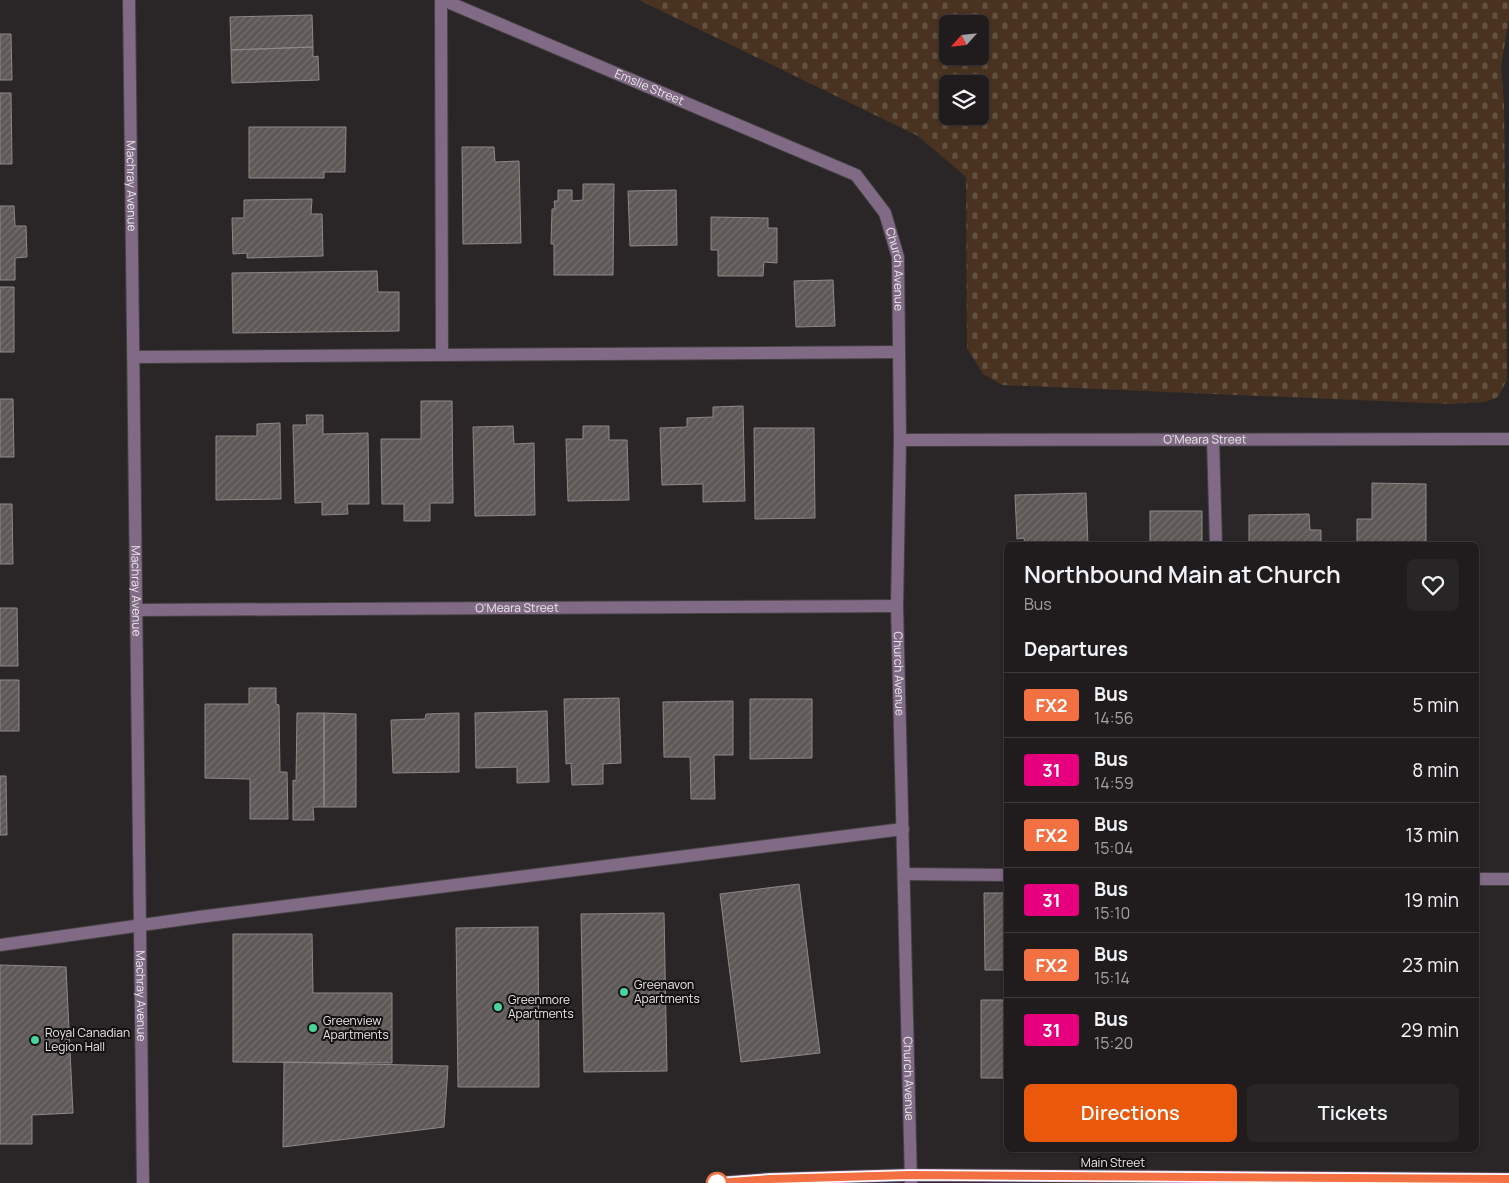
<!DOCTYPE html>
<style>
:root{--surface:#201c1e;--page:#282527;--text:#f1f3f6;--muted:#a2a1a4;--line:#3d3a3c;--accent:#ea580c}
body{margin:0;font-family:Manrope,sans-serif;background:var(--page);color:var(--text);height:100vh;display:flex;flex-direction:column;font-size:19px;white-space:nowrap}
*{box-sizing:border-box;margin:0}
p{font-size:16px;color:var(--muted)}
.icon{flex:none;width:28px;height:28px;fill:none;stroke:currentColor;stroke-width:2;stroke-linecap:round;stroke-linejoin:round}
.map{position:relative;flex:1;overflow:hidden}
.side{position:absolute;left:1004px;top:542px;width:475px;height:610px;display:flex;flex-direction:column;background:var(--surface);border-radius:8px;box-shadow:0 1px 4px #0004,0 0 0 1px var(--line)}
.side>*{flex:none}
.badge{padding:0 10px;border-radius:4px;font-size:18px;line-height:32px}
.needle{width:32px;rotate:243deg}
.buttons{position:absolute;left:939px;top:15px;display:grid;gap:10px}
.buttons a{display:grid;place-items:center;width:50px;height:50px;border-radius:8px;background:var(--surface);box-shadow:0 1px 4px #0004,0 0 0 1px var(--line);font-size:25px}
.map>.badge{position:absolute;translate:-50% -50%;box-shadow:0 0 0 2px #fff}
h2{padding:0 20px;font-size:19px;line-height:45px}
.round{display:grid;place-items:center;flex:none;width:52px;height:52px;border-radius:8px;background:var(--page)}
.headline{display:flex;align-items:center;justify-content:space-between;height:85px;padding:0 20px}
h1{font-size:24px;font-weight:600;line-height:38px}
.cta{display:flex;gap:10px;margin-top:auto;padding:10px 20px}
.cta a{flex:1;height:58px;border-radius:8px;background:var(--accent);color:#fff;font-size:20px;font-weight:600;line-height:58px;text-align:center}
.cta a+a{background:var(--page);color:var(--text)}
ul{padding:0;list-style:none}
li{display:flex;align-items:center;gap:15px;height:65px;padding:0 20px;border-top:1px solid var(--line)}
li div{flex:1}
li b{display:block;font-size:19px}
li em{font-style:normal}
li .badge{min-width:55px;font-weight:700;text-align:center}
.map>svg:first-child{display:block}
.cemetery{fill:url(#cemetery-stones);fill-rule:evenodd}
.building{fill:url(#building-hatch);stroke:#8e8888}
.lines{fill:none;stroke-linecap:round;stroke-linejoin:round}
.minor-casing{stroke:#454143;stroke-width:14}
.major-casing{stroke:#454143;stroke-width:14}
.minor{stroke:#806a85;stroke-width:12}
.major{stroke:#d9ade4;stroke-width:12}
.line-casing{stroke:#fff;stroke-width:11}
.line{stroke:#f37043;stroke-width:8}
.poi-dot{fill:#4ad49c;stroke:#121010;stroke-width:2}
.stop-dot{fill:#fff;stroke:#f37043;stroke-width:2.5}
.labels{text-anchor:middle;stroke-width:4;stroke-linejoin:round;paint-order:stroke}
.street-label{font-size:12px;fill:#ebe8e9;stroke:#121010}
.poi-label{font-size:12px;fill:#ebe8e9;stroke:#121010;text-anchor:start}
</style>
<div class="map">
<svg width="1509" height="1183" viewBox="0 0 1509 1183">
<defs>
<pattern id="cemetery-stones" width="16" height="16" patternUnits="userSpaceOnUse" patternTransform="scale(1.25)"><rect width="16" height="16" fill="#493320"/><path d="M2 7V4a2 2 0 0 1 4 0v3zM10 15v-3a2 2 0 0 1 4 0v3z" fill="#635140"/></pattern>
<pattern id="building-hatch" width="6" height="6" patternUnits="userSpaceOnUse" patternTransform="scale(1.25)"><rect width="6" height="6" fill="#5e5857"/><path d="M-1 1l2-2M0 6l6-6M5 7l2-2" fill="none" stroke="#75706f"/></pattern>
</defs>
<rect width="100%" height="100%" fill="#2a2628"/>
<path class="cemetery" d="M 639,0 L 1509,0 L 1509,19 L 1501,66 L 1504,104 L 1507,380 L 1498,397 L 1485,402 L 1450,404 L 1002,385 L 983,374 L 967,348 L 966,177 L 918,136 ZM 948,24 L 980,24 L 980,56 L 948,56 ZM 948,84 L 980,84 L 980,116 L 948,116 Z"/>
<path class="building" d="M 312,15 L 313,47 L 231,50 L 230,17 Z
M 0,34 L 11,34 L 12,80 L 0,80 Z
M 313,47 L 313,57 L 318,56 L 319,80 L 232,83 L 231,50 Z
M 0,93 L 11,93 L 12,164 L 0,164 Z
M 249,127 L 346,127 L 345,172 L 324,172 L 324,178 L 249,178 Z
M 462,147 L 494,147 L 495,162 L 519,161 L 521,243 L 463,244 Z
M 583,184 L 614,184 L 613,275 L 554,275 L 554,244 L 551,244 L 552,209 L 555,209 L 554,201 L 558,201 L 558,190 L 572,190 L 572,201 L 583,200 Z
M 676,190 L 677,245 L 630,246 L 628,191 Z
M 312,199 L 311,214 L 322,214 L 323,256 L 247,258 L 247,253 L 233,254 L 232,218 L 244,218 L 244,200 Z
M 0,206 L 14,206 L 15,226 L 26,226 L 27,257 L 15,258 L 15,280 L 0,280 Z
M 711,217 L 768,218 L 768,228 L 777,228 L 777,263 L 764,262 L 763,276 L 718,276 L 718,250 L 711,250 Z
M 377,271 L 378,292 L 399,292 L 399,331 L 233,333 L 232,273 Z
M 833,280 L 835,326 L 796,327 L 794,281 Z
M 0,287 L 14,287 L 14,352 L 0,352 Z
M 0,399 L 13,399 L 14,457 L 0,457 Z
M 421,401 L 452,401 L 453,503 L 430,503 L 430,521 L 404,521 L 404,504 L 382,504 L 381,439 L 421,439 Z
M 743,406 L 745,501 L 703,502 L 703,484 L 662,485 L 660,428 L 687,427 L 687,418 L 713,417 L 713,407 Z
M 306,415 L 323,415 L 323,434 L 368,433 L 369,504 L 347,504 L 348,514 L 322,515 L 322,502 L 295,503 L 293,425 L 307,425 Z
M 280,423 L 281,499 L 216,500 L 216,436 L 257,436 L 257,424 Z
M 513,426 L 514,444 L 534,443 L 535,515 L 475,516 L 473,427 Z
M 583,426 L 609,426 L 609,440 L 627,440 L 629,500 L 568,501 L 566,439 L 583,439 Z
M 754,428 L 814,428 L 815,518 L 755,519 Z
M 1372,483 L 1426,484 L 1426,545 L 1357,545 L 1357,519 L 1372,519 Z
M 1086,493 L 1088,545 L 1025,545 L 1024,538 L 1017,539 L 1015,495 Z
M 0,504 L 12,504 L 13,564 L 0,564 Z
M 1150,511 L 1202,511 L 1202,545 L 1150,545 Z
M 1309,514 L 1310,530 L 1321,530 L 1321,545 L 1249,545 L 1249,515 Z
M 0,608 L 17,608 L 18,666 L 0,666 Z
M 0,680 L 19,680 L 19,731 L 0,731 Z
M 249,688 L 276,688 L 276,704 L 279,705 L 280,772 L 287,772 L 288,819 L 250,819 L 250,779 L 205,778 L 205,704 L 249,704 Z
M 619,698 L 621,763 L 603,764 L 603,784 L 572,785 L 571,763 L 566,764 L 564,699 Z
M 750,699 L 812,699 L 812,758 L 750,759 Z
M 733,701 L 733,755 L 714,755 L 715,799 L 691,799 L 690,757 L 664,757 L 663,702 Z
M 547,711 L 549,782 L 517,783 L 517,767 L 476,768 L 475,713 Z
M 297,713 L 324,713 L 324,807 L 313,807 L 314,820 L 293,820 L 293,780 L 296,781 Z
M 324,713 L 356,714 L 356,807 L 324,807 Z
M 459,713 L 459,772 L 393,773 L 391,720 L 425,719 L 426,714 Z
M 0,776 L 6,776 L 7,835 L 0,835 Z
M 799,884 L 820,1053 L 741,1062 L 720,894 Z
M 984,893 L 1006,893 L 1006,970 L 985,970 Z
M 664,913 L 667,1071 L 584,1072 L 581,914 Z
M 538,927 L 539,1087 L 458,1087 L 456,928 Z
M 233,934 L 312,934 L 313,993 L 392,993 L 392,1063 L 233,1062 Z
M 0,965 L 66,967 L 73,1113 L 32,1115 L 32,1144 L 0,1144 Z
M 981,1000 L 1006,1000 L 1006,1078 L 981,1078 Z
M 284,1062 L 448,1066 L 444,1127 L 283,1147 Z"/>
<g class="lines">
<g class="minor-casing">
<g id="minor">
<path id="s1" d="M 129,0 L 143,1183"/>
<path d="M 441,0 L 442,355"/>
<path id="s2" d="M 443,0 L 856,175 L 885,213 L 898,257 L 900,440 L 897,606 L 911,1183"/>
<path d="M 134,357 L 899,352"/>
<path d="M 1213,439 L 1216,545"/>
<path id="s3" d="M 900,440 L 1509,439"/>
<path id="s4" d="M 136,610 L 897,606"/>
<path d="M 904,874 L 1006,875"/>
<path d="M 1476,879 L 1509,879"/>
<path d="M 0,945 L 199,917 L 903,829"/>
</g>
</g>
<g class="major-casing">
<path id="major" d="M 717,1183 L 770,1179 L 910,1175 L 1509,1179"/>
</g>
<use href="#minor" class="minor"/>
<use href="#major" class="major"/>
</g>
<g class="lines">
<g class="line-casing">
<path id="line" d="M 717,1183 L 770,1179 L 910,1175 L 1509,1179"/>
</g>
<use href="#line" class="line"/>
</g>
<g class="poi-dot">
<circle cx="624" cy="992" r="5"/>
<circle cx="498" cy="1007" r="5"/>
<circle cx="313" cy="1028" r="5"/>
<circle cx="35" cy="1040" r="5"/>
</g>
<circle class="stop-dot" cx="717" cy="1183" r="10"/>
<g class="labels">
<g class="street-label">
<text dy="4" stroke="none"><textPath href="#s2" startOffset="224">Emslie Street</textPath></text>
<text dy="4" stroke="none"><textPath href="#s1" startOffset="186">Machray Avenue</textPath></text>
<text dy="4" stroke="none"><textPath href="#s2" startOffset="554">Church Avenue</textPath></text>
<text dy="4" stroke="none"><textPath href="#s3" startOffset="305">O'Meara Street</textPath></text>
<text dy="4" stroke="none"><textPath href="#s1" startOffset="591">Machray Avenue</textPath></text>
<text dy="4" stroke="none"><textPath href="#s4" startOffset="381">O'Meara Street</textPath></text>
<text dy="4" stroke="none"><textPath href="#s2" startOffset="959">Church Avenue</textPath></text>
<text dy="4" stroke="none"><textPath href="#s1" startOffset="996">Machray Avenue</textPath></text>
<text dy="4" stroke="none"><textPath href="#s2" startOffset="1364">Church Avenue</textPath></text>
<text x="1113" y="1167">Main Street</text>
</g>
<g class="poi-label">
<text x="634" y="989">Greenavon<tspan x="634" dy="14">Apartments</tspan></text>
<text x="508" y="1004">Greenmore<tspan x="508" dy="14">Apartments</tspan></text>
<text x="323" y="1025">Greenview<tspan x="323" dy="14">Apartments</tspan></text>
<text x="45" y="1037">Royal Canadian<tspan x="45" dy="14">Legion Hall</tspan></text>
</g>
</g>
</svg>
<div class="buttons">
<a><svg class="needle" viewBox="-14 -14 28 28"><path d="M0-13l5 13h-10z" fill="#e53935"/><path d="M0 13l5-13h-10z" fill="#a2a1a4"/></svg></a>
<a><svg class="icon" aria-label="layers" viewBox="0 0 24 24"><path d="M12 4l9 5-9 5-9-5zM3 14l9 5 9-5"/></svg></a>
</div>
<section class="side">
<div class="headline"><div><h1>Northbound Main at Church</h1><p>Bus</p></div><a class="round"><svg class="icon" aria-label="heart" viewBox="0 0 24 24"><path d="M12 20l-8-8c-3-5 5-10 8-4 3-6 11-1 8 4z"/></svg></a></div>
<h2>Departures</h2>
<ul>
<li><span class="badge" style="background:#f37043;color:#fff">FX2</span><div><b>Bus</b><p>14:56</p></div><em>5 min</em></li>
<li><span class="badge" style="background:#e6007e;color:#fff">31</span><div><b>Bus</b><p>14:59</p></div><em>8 min</em></li>
<li><span class="badge" style="background:#f37043;color:#fff">FX2</span><div><b>Bus</b><p>15:04</p></div><em>13 min</em></li>
<li><span class="badge" style="background:#e6007e;color:#fff">31</span><div><b>Bus</b><p>15:10</p></div><em>19 min</em></li>
<li><span class="badge" style="background:#f37043;color:#fff">FX2</span><div><b>Bus</b><p>15:14</p></div><em>23 min</em></li>
<li><span class="badge" style="background:#e6007e;color:#fff">31</span><div><b>Bus</b><p>15:20</p></div><em>29 min</em></li>
</ul>
<div class="cta"><a>Directions</a><a>Tickets</a></div>
</section>
</div>
